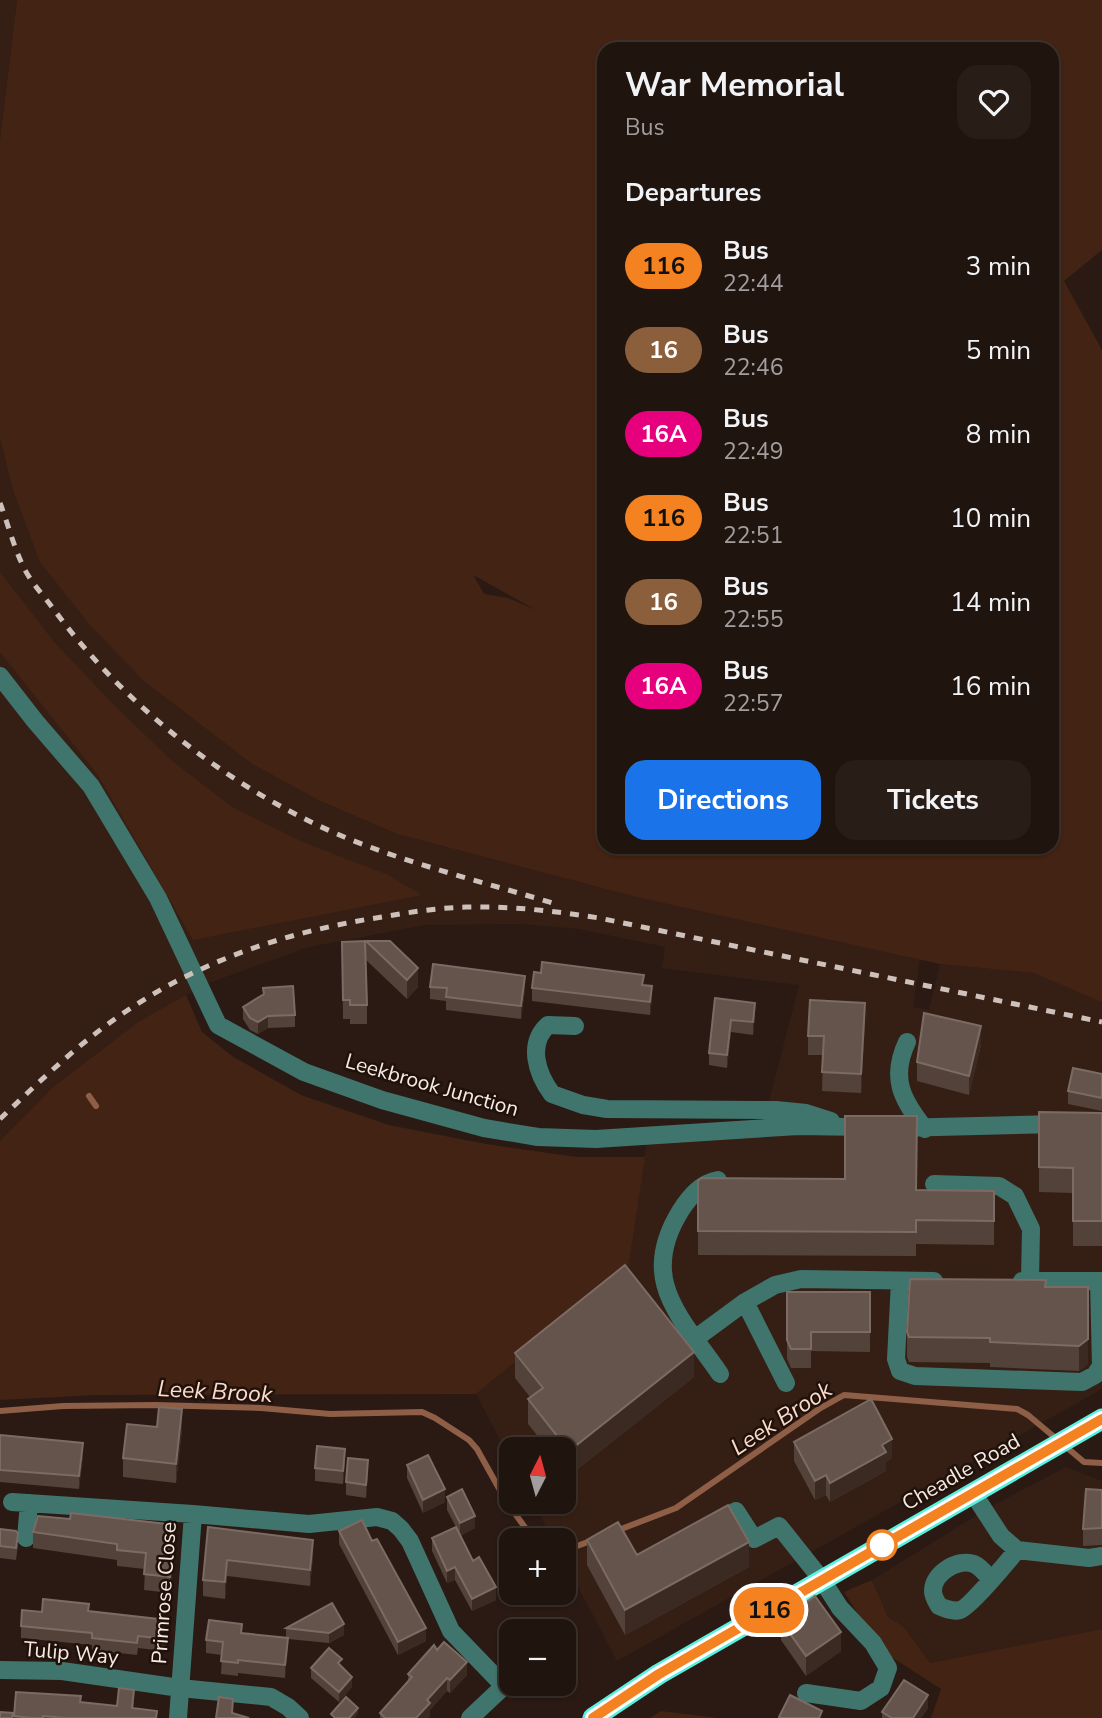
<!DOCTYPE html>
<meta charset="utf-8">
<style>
:root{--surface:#20140e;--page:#281d17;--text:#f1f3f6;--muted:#a29e9e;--line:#3d332e;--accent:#1a73e8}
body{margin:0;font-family:"Nunito Sans",sans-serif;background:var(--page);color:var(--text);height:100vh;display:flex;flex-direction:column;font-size:26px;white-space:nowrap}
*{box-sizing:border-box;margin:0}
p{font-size:23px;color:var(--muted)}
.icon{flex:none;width:38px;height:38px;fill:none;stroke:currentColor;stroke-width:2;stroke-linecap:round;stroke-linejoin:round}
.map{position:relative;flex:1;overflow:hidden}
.sheet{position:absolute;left:597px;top:42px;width:462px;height:812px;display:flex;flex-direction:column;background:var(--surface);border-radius:21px;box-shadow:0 2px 5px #0004,0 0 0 2px var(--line)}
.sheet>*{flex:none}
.badge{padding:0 14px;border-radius:23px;font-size:24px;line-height:46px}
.needle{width:46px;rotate:6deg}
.fabs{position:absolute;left:499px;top:1437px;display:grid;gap:14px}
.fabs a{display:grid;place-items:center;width:77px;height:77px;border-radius:14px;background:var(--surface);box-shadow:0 2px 5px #0004,0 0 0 2px var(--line);font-size:35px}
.map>.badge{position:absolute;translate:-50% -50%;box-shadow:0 0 0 4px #fff}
h2{padding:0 28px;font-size:26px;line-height:63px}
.round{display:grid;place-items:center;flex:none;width:74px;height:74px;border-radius:21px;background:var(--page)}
.overview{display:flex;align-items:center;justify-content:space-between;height:119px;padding:0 28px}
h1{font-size:33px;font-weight:700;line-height:52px}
.primary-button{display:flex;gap:14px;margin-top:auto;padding:14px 28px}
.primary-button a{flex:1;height:80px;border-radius:21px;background:var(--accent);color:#fff;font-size:28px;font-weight:700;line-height:80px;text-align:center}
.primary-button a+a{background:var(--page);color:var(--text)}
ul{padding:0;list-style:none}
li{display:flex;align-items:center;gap:21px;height:84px;padding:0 28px}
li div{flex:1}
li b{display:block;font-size:26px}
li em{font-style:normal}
li .badge{min-width:77px;font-weight:700;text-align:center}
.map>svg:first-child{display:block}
.built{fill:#351f14}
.green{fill:#432313;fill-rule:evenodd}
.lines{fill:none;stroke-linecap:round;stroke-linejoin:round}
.stream{stroke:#8e5e47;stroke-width:6}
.minor{stroke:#3f756d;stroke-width:18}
.highway{stroke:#57f2de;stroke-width:21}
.rail{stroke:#cec1bc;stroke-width:5;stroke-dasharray:9 9;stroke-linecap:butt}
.wall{fill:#524239}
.shaded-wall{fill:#3b2a22}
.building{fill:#64544b;stroke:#7b6b64;stroke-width:2}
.line-casing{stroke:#fff;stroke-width:16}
.line{stroke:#f58220;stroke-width:10}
.stop-dot{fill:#fff;stroke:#f58220;stroke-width:3.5}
.labels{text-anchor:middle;stroke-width:5;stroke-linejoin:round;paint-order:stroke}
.street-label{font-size:21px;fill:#f6eae5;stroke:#20110a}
.water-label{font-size:23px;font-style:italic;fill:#fbdbcc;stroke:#20110a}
</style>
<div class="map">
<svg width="1102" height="1718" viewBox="0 0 1102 1718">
<rect width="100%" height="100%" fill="#2a1a13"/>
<path class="built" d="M 0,0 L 17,0 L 0,140 Z
M 0,438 L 12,487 L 145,682 L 252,764 L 318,800 L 397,834 L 636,897 L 920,959 L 913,1007 L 929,1010 L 940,964 L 1102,979 L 1102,1389 L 617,1661 L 564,1560 L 564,1540 L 553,1540 L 533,1502 L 564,1502 L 564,1449 L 511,1449 L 511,1461 L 476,1394 L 628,1270 L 649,1126 L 764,1121 L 799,985 L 662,968 L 665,947 L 579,929 L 520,924 L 425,925 L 309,947 L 209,983 L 138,1022 L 53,1087 L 0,1141 Z
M 1066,1467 L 1102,1481 L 1102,1629 L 930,1663 L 903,1626 L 888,1617 L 872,1580 L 990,1507 Z"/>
<path class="green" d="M 17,0 L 1102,0 L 1102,250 L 1064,281 L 1102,350 L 1102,1002 L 1034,973 L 940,964 L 636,897 L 397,834 L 318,800 L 252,764 L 145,682 L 90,625 L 40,562 L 12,487 L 0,438 L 0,140 ZM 604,49 L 1052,49 L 1052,847 L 604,847 L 604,648 L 599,644 L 604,645 ZM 474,576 L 475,576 L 536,610 L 508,598 L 484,594 Z
M 0,572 L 55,643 L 114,705 L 171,760 L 232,807 L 305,843 L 386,874 L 422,895 L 193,940 L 98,775 L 0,652 Z
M 186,995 L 202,1032 L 232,1056 L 301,1095 L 389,1125 L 486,1144 L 577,1157 L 645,1157 L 628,1270 L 476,1394 L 96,1395 L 0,1400 L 0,1141 L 53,1087 L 138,1022 Z
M 872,1580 L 888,1617 L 903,1626 L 930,1663 L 1102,1629 L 1102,1718 L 931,1718 L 941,1689 L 882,1651 L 844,1592 Z
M 661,1711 L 718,1718 L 650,1718 Z"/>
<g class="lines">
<path class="stream" d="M 89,1096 L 96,1106
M 0,1411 L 63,1406 L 155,1405 L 261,1408 L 330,1414 L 422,1412 L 435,1418 L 469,1440 L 477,1449 L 506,1501 L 534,1540
M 616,1531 L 676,1508 L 819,1409 L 844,1395 L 1017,1409 L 1028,1415 L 1084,1462 L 1102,1463
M 564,1551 L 593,1540"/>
<path class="minor" d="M 0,676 L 35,721 L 91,786 L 158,898 L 218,1025 L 304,1072 L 382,1100 L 484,1128 L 538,1137 L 596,1139 L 798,1126 L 868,1127
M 575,1026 L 548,1025 C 527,1044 537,1074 552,1094 L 583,1105 L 607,1109 L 776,1110 L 806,1113 L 831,1121
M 907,1042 C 890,1078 902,1100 925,1129
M 896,1128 L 1102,1123
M 718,1180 C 701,1183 690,1196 681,1210 C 637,1280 681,1317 720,1374
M 934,1184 L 999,1186 L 1015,1196 L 1031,1229 L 1030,1281
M 900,1281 L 896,1359 L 900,1371 L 915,1376 L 1082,1382 L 1095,1375 L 1101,1366 L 1099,1281
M 1022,1281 L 1102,1281
M 745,1302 L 786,1383
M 696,1338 L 745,1302 L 775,1285 L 801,1279 L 934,1281
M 973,1493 L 1001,1536 L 1017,1550 L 1089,1558 L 1102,1556
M 12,1502 L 193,1514 L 178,1718
M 193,1514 L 309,1524 L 377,1517 L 392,1521 L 401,1529 L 410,1541 L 451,1631 L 504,1686 L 470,1718
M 713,1523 L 736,1511 L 754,1539 L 779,1526 L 822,1580 L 840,1608 L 873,1643 L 888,1668 L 881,1688 L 861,1701 L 806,1693
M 26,1538 L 29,1503
M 990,1579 C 985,1573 981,1567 974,1564 C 958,1558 933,1573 933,1591 C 933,1597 936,1601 939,1606 C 946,1609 953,1612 960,1610 C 969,1608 1009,1560 1017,1550
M 0,1670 L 62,1671 L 180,1688 L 271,1697 L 288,1707 L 300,1718"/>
<path class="highway" d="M 593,1718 L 659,1674 L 1102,1419"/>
<path class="rail" d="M 0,503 C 8,524 14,548 24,568 C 31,582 43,595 52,607 C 117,696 208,771 307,820 C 382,858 478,880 559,905
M 0,1119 C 40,1081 79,1043 125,1012 C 203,959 290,931 382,917 C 410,912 438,908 466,907 C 511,906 555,911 599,918 L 1102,1022"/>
</g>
<path class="wall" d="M 366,941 L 418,987 L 407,999 L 366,960 Z
M 342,942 L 367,1005 L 367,1024 L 350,1024 L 350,1019 L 343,1019 Z
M 644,985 L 652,999 L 650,1015 L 532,1001 L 532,988 Z
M 430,987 L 525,989 L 521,1019 L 446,1010 L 446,1001 L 430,999 Z
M 715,998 L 755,1016 L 753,1035 L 731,1032 L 727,1068 L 709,1065 L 709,1053 Z
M 243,1007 L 295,1015 L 295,1027 L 268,1028 L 258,1034 L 250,1030 L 243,1019 Z
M 865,1022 L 861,1093 L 822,1091 L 823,1055 L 808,1055 L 808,1036 Z
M 981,1045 L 969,1095 L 917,1081 L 917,1062 Z
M 1102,1074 L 1102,1111 L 1068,1104 L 1068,1091 Z
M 1039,1112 L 1102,1113 L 1102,1246 L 1073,1246 L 1073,1193 L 1039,1192 Z
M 698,1181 L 916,1190 L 994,1191 L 994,1245 L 916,1244 L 916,1256 L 698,1255 Z
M 1046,1287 L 1088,1287 L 1088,1364 L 1079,1371 L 990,1367 L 990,1363 L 909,1362 L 907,1357 L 907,1332 Z
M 787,1292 L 870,1292 L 870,1352 L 811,1351 L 811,1368 L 791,1368 L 787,1359 Z
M 515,1353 L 694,1377 L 569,1476 L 564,1468 L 564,1449 L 548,1449 L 528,1424 L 528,1399 L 530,1397 L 515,1378 Z
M 157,1427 L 182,1429 L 176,1483 L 123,1477 L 123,1458 Z
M 0,1435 L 83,1455 L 79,1489 L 0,1482 Z
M 794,1442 L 892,1458 L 886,1462 L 886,1471 L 830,1502 L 826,1495 L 815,1500 L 794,1461 Z
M 345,1462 L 343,1484 L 315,1481 L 315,1468 Z
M 407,1465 L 445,1502 L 423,1513 L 407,1478 Z
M 368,1473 L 366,1498 L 346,1495 L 346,1482 Z
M 1102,1490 L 1102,1545 L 1083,1546 L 1083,1529 Z
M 447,1497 L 475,1528 L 460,1536 L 473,1561 L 496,1600 L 472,1611 L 455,1580 L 447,1583 L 432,1551 L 432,1538 L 456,1527 L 447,1510 Z
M 208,1527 L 313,1557 L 310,1586 L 227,1576 L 225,1599 L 203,1596 L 203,1580 Z
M 0,1529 L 18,1545 L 16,1560 L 0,1558 Z
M 33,1530 L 175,1541 L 170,1593 L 144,1590 L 145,1569 L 117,1566 L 117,1560 L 33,1548 Z
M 339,1531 L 372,1541 L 426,1641 L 398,1655 L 339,1544 Z
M 587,1540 L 637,1555 L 749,1567 L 625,1635 L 587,1565 Z
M 89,1611 L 167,1632 L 165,1651 L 138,1648 L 137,1655 L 92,1650 L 92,1645 L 21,1638 L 21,1626 L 42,1612 Z
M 781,1621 L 841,1651 L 806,1676 L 781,1640 Z
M 286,1628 L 344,1635 L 329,1643 L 288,1639 L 285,1678 L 238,1673 L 238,1676 L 221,1674 L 222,1655 L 206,1653 L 206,1640 L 242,1633 L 286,1638 Z
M 437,1650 L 467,1675 L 450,1693 L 447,1691 L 430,1710 L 430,1716 L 428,1718 L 380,1718 L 380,1713 L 408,1681 L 408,1674 Z
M 311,1668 L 352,1687 L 339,1702 L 311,1678 Z
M 16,1692 L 81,1702 L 117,1706 L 134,1702 L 133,1709 L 157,1718 L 14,1718 Z
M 928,1708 L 921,1718 L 882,1718 L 882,1712 Z"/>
<path class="shaded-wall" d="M 418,968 L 418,987 L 407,999 L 407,980 Z
M 525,976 L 525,989 L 521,1019 L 521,1006 Z
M 652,986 L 652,999 L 650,1015 L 650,1002 Z
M 755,1003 L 755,1016 L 753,1035 L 753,1022 Z
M 865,1003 L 865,1022 L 861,1093 L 861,1074 Z
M 268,1016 L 268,1028 L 258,1034 L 258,1022 Z
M 731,1020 L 731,1032 L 727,1068 L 727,1055 Z
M 981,1026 L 981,1045 L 969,1095 L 969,1076 Z
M 1088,1339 L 1088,1364 L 1079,1371 L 1079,1346 Z
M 694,1352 L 694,1377 L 569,1476 L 569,1451 Z
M 182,1409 L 182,1429 L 176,1483 L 176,1464 Z
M 892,1439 L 892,1458 L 886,1462 L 886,1471 L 830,1502 L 830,1483 L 882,1445 Z
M 83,1443 L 83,1455 L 79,1489 L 79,1476 Z
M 345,1449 L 345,1462 L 343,1484 L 343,1471 Z
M 368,1460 L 368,1473 L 366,1498 L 366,1485 Z
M 826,1475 L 826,1495 L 815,1500 L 815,1481 Z
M 445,1489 L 445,1502 L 423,1513 L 423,1500 Z
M 475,1516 L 475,1528 L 460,1536 L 460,1523 Z
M 175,1525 L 175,1541 L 170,1593 L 170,1577 Z
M 313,1540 L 313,1557 L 310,1586 L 310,1570 Z
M 749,1542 L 749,1567 L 625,1635 L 625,1610 Z
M 227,1560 L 227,1576 L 225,1599 L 225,1582 Z
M 455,1567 L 455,1580 L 447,1583 L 447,1571 Z
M 496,1587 L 496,1600 L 472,1611 L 472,1599 Z
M 344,1624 L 344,1635 L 329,1643 L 329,1633 Z
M 426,1628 L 426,1641 L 398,1655 L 398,1642 Z
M 841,1632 L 841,1651 L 806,1676 L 806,1656 Z
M 288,1638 L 288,1651 L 285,1678 L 285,1665 Z
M 467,1662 L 467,1675 L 450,1693 L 450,1680 Z
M 352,1677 L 352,1687 L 339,1702 L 339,1692 Z
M 447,1678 L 447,1691 L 430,1710 L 430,1716 L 428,1718 L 416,1718 L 427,1700 Z
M 928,1695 L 928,1708 L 921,1718 L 913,1718 Z
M 358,1708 L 358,1714 L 355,1718 L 349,1718 Z"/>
<path class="building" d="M 365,941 L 367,1005 L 350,1005 L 350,1000 L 343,1000 L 342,942 Z
M 366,941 L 390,941 L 418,968 L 407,980 Z
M 542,962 L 644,975 L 642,985 L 652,986 L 650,1002 L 532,988 L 534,972 L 541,973 Z
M 433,964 L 525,976 L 521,1006 L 446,997 L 447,988 L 430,987 Z
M 293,986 L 295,1015 L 268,1016 L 258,1022 L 250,1018 L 243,1007 L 264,994 L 263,988 Z
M 715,998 L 755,1003 L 753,1022 L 731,1020 L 727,1055 L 709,1053 Z
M 810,1000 L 865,1003 L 861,1074 L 822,1072 L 824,1036 L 808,1036 Z
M 924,1013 L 981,1026 L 969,1076 L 917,1062 Z
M 1073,1068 L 1102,1074 L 1102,1098 L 1068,1091 Z
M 1039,1112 L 1102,1113 L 1102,1221 L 1073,1221 L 1073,1168 L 1039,1167 Z
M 845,1116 L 917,1116 L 916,1190 L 994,1191 L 994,1221 L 916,1220 L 916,1232 L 698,1231 L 698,1181 L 701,1178 L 845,1179 Z
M 625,1265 L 694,1352 L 569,1451 L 528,1399 L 543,1388 L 515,1353 Z
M 910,1279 L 1046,1280 L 1045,1287 L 1088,1287 L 1088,1339 L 1079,1346 L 990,1342 L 990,1338 L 909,1337 L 907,1332 Z
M 787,1292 L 870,1292 L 870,1332 L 811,1332 L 811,1349 L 791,1349 L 787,1340 Z
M 871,1399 L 892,1439 L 882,1445 L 886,1452 L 830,1483 L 826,1475 L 815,1481 L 794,1442 Z
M 159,1407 L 182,1409 L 176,1464 L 123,1458 L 127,1424 L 157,1427 Z
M 0,1435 L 83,1443 L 79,1476 L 0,1470 Z
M 317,1446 L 345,1449 L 343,1471 L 315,1468 Z
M 428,1455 L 445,1489 L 423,1500 L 407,1465 Z
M 348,1458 L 368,1460 L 366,1485 L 346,1482 Z
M 462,1489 L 475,1516 L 460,1523 L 447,1497 Z
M 1086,1489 L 1102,1490 L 1102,1528 L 1083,1529 Z
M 728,1505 L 749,1542 L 625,1610 L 587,1540 L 618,1522 L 637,1555 Z
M 71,1513 L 175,1525 L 170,1577 L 144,1574 L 146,1553 L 117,1550 L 117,1544 L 33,1532 L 38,1516 L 70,1519 Z
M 362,1520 L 372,1541 L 377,1539 L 426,1628 L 398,1642 L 339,1531 Z
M 208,1527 L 313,1540 L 310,1570 L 227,1560 L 225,1582 L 203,1580 Z
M 456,1527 L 473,1561 L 479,1557 L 496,1587 L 472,1599 L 455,1567 L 447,1571 L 432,1538 Z
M 0,1529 L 16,1531 L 18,1534 L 16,1548 L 0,1546 Z
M 815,1596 L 841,1632 L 806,1656 L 781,1621 Z
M 43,1599 L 89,1604 L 88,1611 L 167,1620 L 165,1639 L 138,1636 L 137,1643 L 92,1638 L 92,1633 L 21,1626 L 22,1610 L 42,1612 Z
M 332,1603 L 344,1624 L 329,1633 L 286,1628 Z
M 209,1620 L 242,1624 L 241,1633 L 288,1638 L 285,1665 L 238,1660 L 238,1663 L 221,1661 L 223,1642 L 206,1640 Z
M 444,1642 L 467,1662 L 450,1680 L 447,1678 L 427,1700 L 430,1703 L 416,1718 L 385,1718 L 380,1713 L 412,1677 L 408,1674 L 434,1645 L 437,1650 Z
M 329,1648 L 342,1659 L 338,1663 L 352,1677 L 339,1692 L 311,1668 Z
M 904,1680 L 928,1695 L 913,1718 L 892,1718 L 882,1712 Z
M 119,1688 L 134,1690 L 132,1708 L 157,1711 L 156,1718 L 65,1718 L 43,1716 L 43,1718 L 32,1718 L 14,1716 L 16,1692 L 81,1696 L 80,1702 L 117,1706 Z
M 790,1695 L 822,1711 L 819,1718 L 781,1718 L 779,1717 Z
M 219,1697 L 233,1699 L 232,1713 L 249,1718 L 216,1718 Z
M 346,1697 L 358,1708 L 349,1718 L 335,1718 L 331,1714 Z
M 0,1712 L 13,1713 L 12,1718 L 0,1718 Z"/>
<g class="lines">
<g class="line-casing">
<path id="line" d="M 593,1718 L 659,1674 L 1102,1419"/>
</g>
<use href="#line" class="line"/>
</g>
<circle class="stop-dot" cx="882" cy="1545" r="14"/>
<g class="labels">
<g class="street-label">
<text transform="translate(432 1085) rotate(16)" y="7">Leekbrook Junction</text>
<text transform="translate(961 1472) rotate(-30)" y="7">Cheadle Road</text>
<text transform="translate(164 1593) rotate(-86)" y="7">Primrose Close</text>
<text transform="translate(71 1653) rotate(5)" y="7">Tulip Way</text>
</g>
<g class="water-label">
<text transform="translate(215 1391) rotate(3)" y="8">Leek Brook</text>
<text transform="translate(781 1418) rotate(-33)" y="8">Leek Brook</text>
</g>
</g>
</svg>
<div class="fabs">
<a><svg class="needle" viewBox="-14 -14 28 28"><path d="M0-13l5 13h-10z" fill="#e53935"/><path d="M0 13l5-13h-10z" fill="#a29e9e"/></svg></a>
<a>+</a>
<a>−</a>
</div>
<b class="badge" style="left:769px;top:1610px;background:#f58220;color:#111">116</b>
<section class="sheet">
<div class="overview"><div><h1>War Memorial</h1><p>Bus</p></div><a class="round"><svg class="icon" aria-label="heart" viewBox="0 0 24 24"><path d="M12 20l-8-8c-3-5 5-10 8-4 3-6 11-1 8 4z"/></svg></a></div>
<h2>Departures</h2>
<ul>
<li><span class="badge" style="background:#f58220;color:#111">116</span><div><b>Bus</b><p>22:44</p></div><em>3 min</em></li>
<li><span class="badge" style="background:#8b5e3c;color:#fff">16</span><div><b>Bus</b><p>22:46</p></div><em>5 min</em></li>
<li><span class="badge" style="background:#e6007e;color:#fff">16A</span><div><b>Bus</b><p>22:49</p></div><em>8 min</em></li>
<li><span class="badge" style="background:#f58220;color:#111">116</span><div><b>Bus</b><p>22:51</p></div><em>10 min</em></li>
<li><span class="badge" style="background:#8b5e3c;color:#fff">16</span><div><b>Bus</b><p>22:55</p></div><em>14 min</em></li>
<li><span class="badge" style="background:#e6007e;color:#fff">16A</span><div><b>Bus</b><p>22:57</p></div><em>16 min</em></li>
</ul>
<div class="primary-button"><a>Directions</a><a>Tickets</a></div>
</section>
</div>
